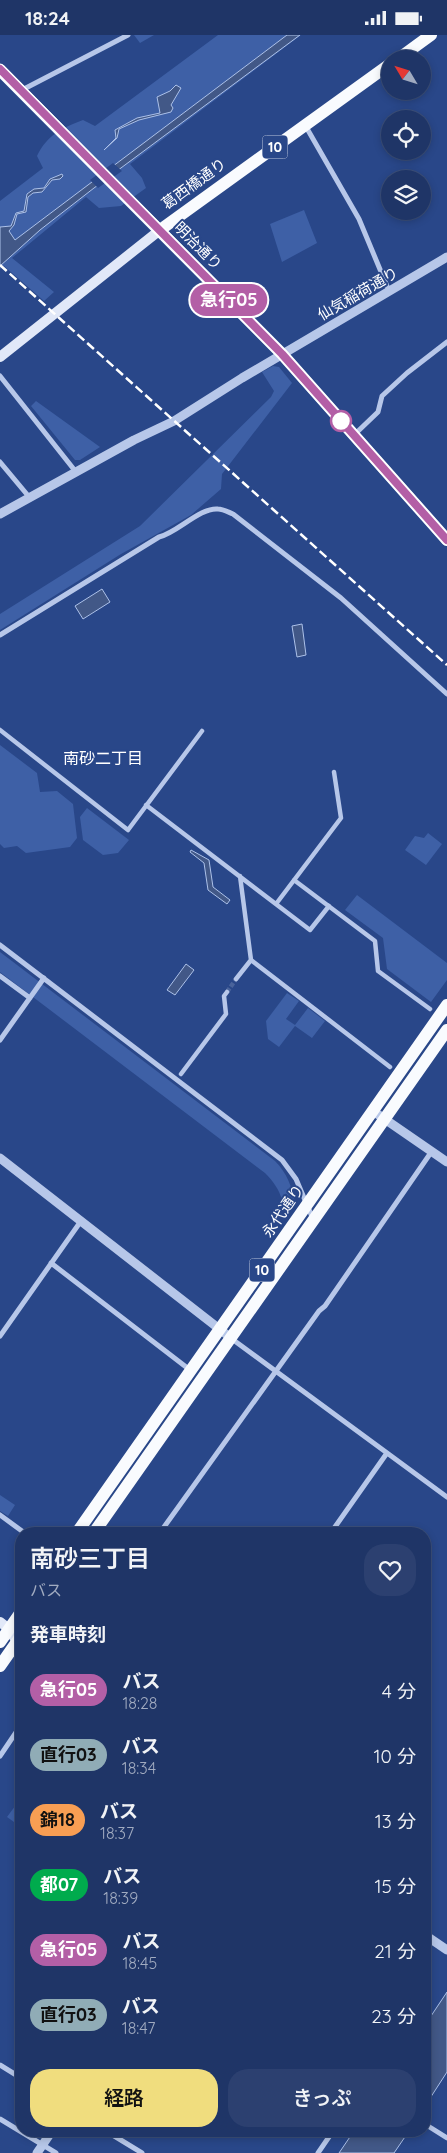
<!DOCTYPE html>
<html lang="ja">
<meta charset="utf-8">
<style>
:root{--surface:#1f3567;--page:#2c4070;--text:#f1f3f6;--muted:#a1abc0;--line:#3c507b;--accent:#f0dd7e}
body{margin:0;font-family:Quicksand,"Noto Sans JP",sans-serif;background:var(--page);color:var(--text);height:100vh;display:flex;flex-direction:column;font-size:19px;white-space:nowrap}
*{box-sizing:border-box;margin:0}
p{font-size:16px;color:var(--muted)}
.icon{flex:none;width:28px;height:28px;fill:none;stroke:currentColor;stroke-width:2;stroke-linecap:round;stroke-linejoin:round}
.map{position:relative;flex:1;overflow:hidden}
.details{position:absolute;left:15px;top:1492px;width:416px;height:610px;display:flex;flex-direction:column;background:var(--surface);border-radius:20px;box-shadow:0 2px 8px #0003,0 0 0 1px var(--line)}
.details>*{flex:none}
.badge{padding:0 10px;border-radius:16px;font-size:18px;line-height:32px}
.needle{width:32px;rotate:308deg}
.controls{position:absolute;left:381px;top:15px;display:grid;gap:10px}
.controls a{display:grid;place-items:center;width:50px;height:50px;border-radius:50%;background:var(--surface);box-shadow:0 2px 8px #0003,0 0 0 1px var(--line);font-size:25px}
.map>.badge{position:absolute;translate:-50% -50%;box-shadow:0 0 0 2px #fff}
h2{padding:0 15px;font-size:19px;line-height:45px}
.round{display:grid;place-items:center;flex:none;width:52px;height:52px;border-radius:20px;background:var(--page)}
.headline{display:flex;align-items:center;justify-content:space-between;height:85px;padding:0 15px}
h1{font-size:24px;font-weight:600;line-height:38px}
.primary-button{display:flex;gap:10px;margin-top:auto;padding:10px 15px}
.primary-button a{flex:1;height:58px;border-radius:20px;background:var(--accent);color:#111;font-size:20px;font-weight:600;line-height:58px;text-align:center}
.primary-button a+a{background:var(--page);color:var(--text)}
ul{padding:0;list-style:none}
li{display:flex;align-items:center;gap:15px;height:65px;padding:0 15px}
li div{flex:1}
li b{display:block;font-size:19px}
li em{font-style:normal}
li .badge{min-width:55px;font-weight:700;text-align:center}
.status{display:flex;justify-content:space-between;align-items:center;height:35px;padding:0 25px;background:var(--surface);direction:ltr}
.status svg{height:14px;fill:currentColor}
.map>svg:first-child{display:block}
.green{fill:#3e60a6}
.water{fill:#425887;stroke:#acc1e9}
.pier{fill:#294789}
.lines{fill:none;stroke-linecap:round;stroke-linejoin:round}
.pedestrian-tunnel{stroke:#49639b;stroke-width:4.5;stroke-dasharray:4.5 2;stroke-linecap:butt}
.pedestrian{stroke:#b7c7e9;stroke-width:4.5}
.minor{stroke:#b7c7e9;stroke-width:5}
.tertiary{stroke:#b7c7e9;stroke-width:9}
.secondary{stroke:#e1e8f8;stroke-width:10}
.primary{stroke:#f9fbfe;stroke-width:12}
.rail{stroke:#fff;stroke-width:2.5;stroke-dasharray:9 4;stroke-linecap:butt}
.line-casing{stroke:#fff;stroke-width:11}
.line{stroke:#b35fa6;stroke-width:8}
.stop-dot{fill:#fff;stroke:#b35fa6;stroke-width:2.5}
.labels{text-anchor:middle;stroke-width:4;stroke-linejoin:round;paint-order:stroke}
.shield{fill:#294789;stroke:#bfc8dc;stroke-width:1}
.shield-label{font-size:14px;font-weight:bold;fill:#fff}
.street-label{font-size:15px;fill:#fff;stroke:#294789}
.neighbourhood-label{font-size:16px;fill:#fff;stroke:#294789}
</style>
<div class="status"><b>18:24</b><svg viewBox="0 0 49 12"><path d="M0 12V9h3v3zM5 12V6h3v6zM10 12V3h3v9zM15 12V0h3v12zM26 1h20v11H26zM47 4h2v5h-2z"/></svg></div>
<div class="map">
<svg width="447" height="2118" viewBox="0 0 447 2118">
<rect width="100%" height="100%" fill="#294789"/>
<path class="green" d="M 134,0 L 154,0 L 140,8 Z
M 218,0 L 301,0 L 130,129 L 142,143 L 146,153 L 121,171 L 99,173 L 86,162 L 12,223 L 54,257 L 44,266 L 4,231 L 0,234 L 0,166 L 43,133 L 37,121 C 47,100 62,93 83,85 L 95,91 Z
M 304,175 L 317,208 L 282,227 L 270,189 Z
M 273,331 L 279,332 L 292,348 L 222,439 L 221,454 L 191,480 L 121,519 L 0,595 L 0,579 L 140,491 L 271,362 L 274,356 L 262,337 Z
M 36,366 L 100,412 L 80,425 L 75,425 L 31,371 Z
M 0,710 L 37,738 L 40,757 L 57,756 L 73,769 L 77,803 L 70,812 L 26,818 L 17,811 L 4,813 L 0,809 Z
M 87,773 L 129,805 L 118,818 L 103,820 L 83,805 L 80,782 Z
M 428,798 L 442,809 L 426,830 L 405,815 L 415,801 L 424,803 Z
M 357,860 L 447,928 L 447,945 L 431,967 L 387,934 L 383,903 L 345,875 Z
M 0,917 L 275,1126 C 287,1138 292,1152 295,1168 L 288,1178 L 278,1171 L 282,1165 C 279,1154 273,1146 265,1138 L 0,937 Z
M 287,958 L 299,966 L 286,984 L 295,990 L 308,973 L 325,986 L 312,1003 L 295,991 L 279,1012 L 268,1004 L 266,986 Z
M 0,1460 L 15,1470 L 8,1481 L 0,1476 Z
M 21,1763 L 21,1792 L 7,1782 Z"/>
<path class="water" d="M 287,0 L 300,0 L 94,153 L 40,195 L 0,231 L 0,192 L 11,191 L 16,178 L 24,176 L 27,159 L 34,154 L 44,153 L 50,144 L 62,139 L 63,141 L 60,144 L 52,145 L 42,157 L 33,158 L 28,162 L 26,177 L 17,179 L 14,190 L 9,196 L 15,205 Z
M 176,50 L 181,53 L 171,70 L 173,73 L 171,77 L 139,85 L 119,94 L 117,103 L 104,115 L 116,103 L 115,95 L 137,83 L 160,78 L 157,62 L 170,56 Z
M 102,554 L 110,567 L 83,584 L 75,571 Z
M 302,589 L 306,620 L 297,622 L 292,591 Z
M 191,815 L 209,825 L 213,852 L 230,865 L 227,869 L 208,855 L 204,828 L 190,817 Z
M 186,929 L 194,935 L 175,960 L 167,955 Z
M 447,1957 L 447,2037 L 425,2071 L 425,1990 Z
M 354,2096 L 409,2096 L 394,2118 L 339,2118 Z"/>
<path class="pier" d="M 113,128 L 122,136 L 98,153 L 90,145 Z"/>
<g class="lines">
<path class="pedestrian-tunnel" d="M 227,957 L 236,944"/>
<path class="pedestrian" d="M 0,695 L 128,795 L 202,696
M 146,770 L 310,895 L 329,871
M 294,845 L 375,906 L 378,936 L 430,974
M 276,869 L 341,783 L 334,737
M 251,925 L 390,1032
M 236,944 L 251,925 L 240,841
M 181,1039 L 226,979 L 224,961 L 227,957"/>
<path class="minor" d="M 22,55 L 128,0
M 305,90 L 359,184 L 389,256
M 0,341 L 76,437
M 354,400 L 378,377 L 382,361 L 407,338 L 447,307
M 0,427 L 30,463
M 0,600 L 159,502 C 177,498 200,472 218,474 C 223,474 228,477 233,479 L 341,563 L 447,659
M 0,910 L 282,1125 L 296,1144 L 313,1184
M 0,941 L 30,963
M 0,1005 L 44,943
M 51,1228 L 190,1335
M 0,1301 L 81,1186
M 232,1304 L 447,1462
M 0,1480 L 26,1499
M 159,1499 L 319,1276 L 325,1271 L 432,1116
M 330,1499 L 387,1418
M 0,1721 L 21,1690
M 0,2030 L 21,2043
M 0,2084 L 56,2118
M 428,2091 L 447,2103
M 106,2096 L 142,2118
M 318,2118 L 333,2096"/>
<path class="tertiary" d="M 0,479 L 134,405 L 174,386 L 242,343 L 447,222
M 373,1076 L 447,1127
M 0,1123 L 231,1303
M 425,1900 L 447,1915
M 37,2118 L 52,2096"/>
<path class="secondary" d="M 0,322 L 160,195
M 0,1587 L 9,1594 L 17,1607"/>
<path class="primary" d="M 398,24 L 431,0
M 0,35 L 282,319 L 447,505
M 160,195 L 390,29
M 76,1499 L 447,970
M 93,1499 L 447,995
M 0,1607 L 21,1577
M 0,1631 L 21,1601"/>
<path class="rail" d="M 0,230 L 447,630"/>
</g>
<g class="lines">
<g class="line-casing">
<path id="line" d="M 0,34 L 282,319 L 447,505"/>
</g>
<use href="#line" class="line"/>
</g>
<circle class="stop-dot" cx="341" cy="386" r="10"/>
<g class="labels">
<g class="shield">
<rect x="262.5" y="100.5" width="25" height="23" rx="4"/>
<rect x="249.5" y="1223.5" width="25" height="23" rx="4"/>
</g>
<g class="shield-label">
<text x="275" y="117">10</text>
<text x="262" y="1240">10</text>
</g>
<g class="street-label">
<text transform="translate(194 149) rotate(-36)" y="5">葛西橋通り</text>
<text transform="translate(198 211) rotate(45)" y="5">明治通り</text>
<text transform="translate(358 259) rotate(-30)" y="5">仙気稲荷通り</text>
<text transform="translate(283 1176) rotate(-55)" y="5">永代通り</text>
</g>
<g class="neighbourhood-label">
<text x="103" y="729">南砂二丁目</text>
</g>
</g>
</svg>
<div class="controls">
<a><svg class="needle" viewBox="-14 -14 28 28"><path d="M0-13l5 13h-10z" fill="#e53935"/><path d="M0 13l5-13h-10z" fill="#a1abc0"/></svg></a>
<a><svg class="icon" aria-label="locate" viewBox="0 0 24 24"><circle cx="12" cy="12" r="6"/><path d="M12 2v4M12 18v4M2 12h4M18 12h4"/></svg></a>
<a><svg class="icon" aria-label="layers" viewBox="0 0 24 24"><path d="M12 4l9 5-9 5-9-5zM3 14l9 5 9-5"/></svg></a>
</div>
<b class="badge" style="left:229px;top:265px;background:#b35fa6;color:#fff">急行05</b>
<section class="details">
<div class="headline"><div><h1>南砂三丁目</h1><p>バス</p></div><a class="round"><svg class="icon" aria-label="heart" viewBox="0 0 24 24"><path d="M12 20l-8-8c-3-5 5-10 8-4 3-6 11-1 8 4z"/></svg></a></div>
<h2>発車時刻</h2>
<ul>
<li><span class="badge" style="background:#b35fa6;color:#fff">急行05</span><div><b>バス</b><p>18:28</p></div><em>4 分</em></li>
<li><span class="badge" style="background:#90acb6;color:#111">直行03</span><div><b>バス</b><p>18:34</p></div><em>10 分</em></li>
<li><span class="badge" style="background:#f89e53;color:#111">錦18</span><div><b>バス</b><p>18:37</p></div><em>13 分</em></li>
<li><span class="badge" style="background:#00ab4d;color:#fff">都07</span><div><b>バス</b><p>18:39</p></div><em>15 分</em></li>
<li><span class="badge" style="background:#b35fa6;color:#fff">急行05</span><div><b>バス</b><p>18:45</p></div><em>21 分</em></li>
<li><span class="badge" style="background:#90acb6;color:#111">直行03</span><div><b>バス</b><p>18:47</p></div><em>23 分</em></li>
</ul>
<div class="primary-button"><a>経路</a><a>きっぷ</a></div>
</section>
</div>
